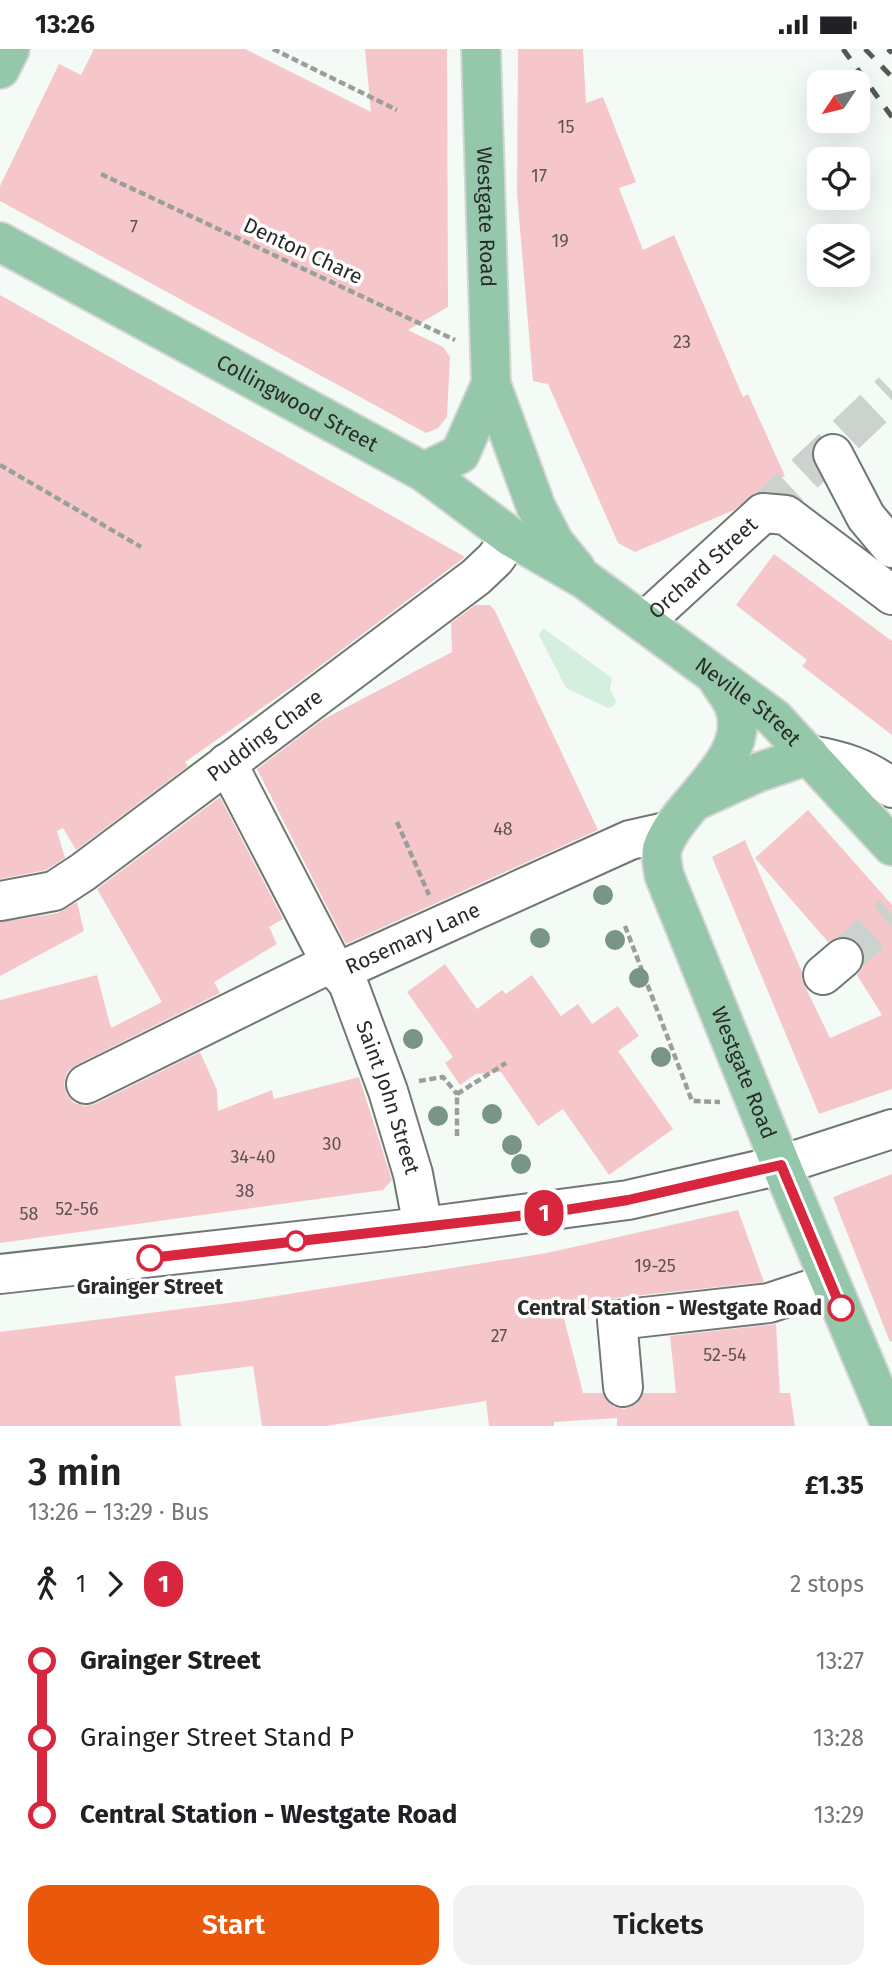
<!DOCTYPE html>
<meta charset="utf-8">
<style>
:root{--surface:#fff;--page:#f2f2f2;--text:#202124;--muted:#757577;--accent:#ea580c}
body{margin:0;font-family:"Fira Sans",sans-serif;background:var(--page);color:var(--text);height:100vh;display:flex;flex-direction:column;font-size:26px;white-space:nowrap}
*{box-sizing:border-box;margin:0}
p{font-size:23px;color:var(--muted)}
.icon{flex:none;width:38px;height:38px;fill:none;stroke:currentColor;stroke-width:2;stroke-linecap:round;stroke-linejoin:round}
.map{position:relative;height:1377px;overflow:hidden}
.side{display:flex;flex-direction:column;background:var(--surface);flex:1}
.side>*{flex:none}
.badge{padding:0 14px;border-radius:23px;font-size:24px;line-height:46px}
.needle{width:46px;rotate:235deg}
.controls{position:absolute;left:807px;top:21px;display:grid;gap:14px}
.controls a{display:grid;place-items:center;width:63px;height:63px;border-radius:14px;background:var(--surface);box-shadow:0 7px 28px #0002;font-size:35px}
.map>.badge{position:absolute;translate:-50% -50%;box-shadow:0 0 0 4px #fff}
.legs{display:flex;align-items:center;gap:10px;height:77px;padding:0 28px;font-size:23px}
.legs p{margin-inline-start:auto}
.overview{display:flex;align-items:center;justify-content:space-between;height:119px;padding:0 28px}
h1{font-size:38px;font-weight:600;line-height:52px}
.button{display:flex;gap:14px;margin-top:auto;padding:14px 28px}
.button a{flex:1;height:80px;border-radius:21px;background:var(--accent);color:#fff;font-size:28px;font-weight:600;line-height:80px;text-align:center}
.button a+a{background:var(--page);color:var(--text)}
ul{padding:0 28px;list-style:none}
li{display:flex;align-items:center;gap:24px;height:77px;font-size:26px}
li i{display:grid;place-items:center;width:10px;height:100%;margin:0 9px;background:currentColor}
li i::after{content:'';width:18px;height:18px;margin:-9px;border:5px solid;border-radius:50%;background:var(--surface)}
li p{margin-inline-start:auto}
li:first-child i{background:linear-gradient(#0000 50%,currentColor 0)}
li:last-child i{background:linear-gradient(currentColor 50%,#0000 0)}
.status{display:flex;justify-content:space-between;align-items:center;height:49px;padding:0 35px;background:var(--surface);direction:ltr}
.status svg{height:19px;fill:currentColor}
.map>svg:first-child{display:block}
.green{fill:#d4efdd}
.building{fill:#f6c7ca}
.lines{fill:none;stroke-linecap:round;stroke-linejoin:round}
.minor-tunnel{stroke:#ccd2cd;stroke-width:38;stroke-dasharray:38 19;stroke-linecap:butt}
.minor-casing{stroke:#717773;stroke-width:42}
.major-casing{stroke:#d4d5d4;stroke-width:42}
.path{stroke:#9a9f9b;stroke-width:4.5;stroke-dasharray:7 3.5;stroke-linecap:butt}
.minor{stroke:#fff;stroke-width:38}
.major{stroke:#95c7ab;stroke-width:38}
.rail{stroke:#555855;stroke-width:5;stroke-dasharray:12 12;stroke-linecap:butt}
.tree{fill:#789585}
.line-1-casing{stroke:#fff;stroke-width:16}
.line-1{stroke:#d7263d;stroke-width:10}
.stop-1-dot{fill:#fff;stroke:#d7263d;stroke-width:3.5}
.labels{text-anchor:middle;stroke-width:7;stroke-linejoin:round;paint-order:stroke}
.number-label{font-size:18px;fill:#5d5352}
.street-label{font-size:21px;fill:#2a2c2a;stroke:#fff}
.stop-label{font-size:21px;font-weight:bold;fill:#2a2c2a;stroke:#fff}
</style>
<div class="status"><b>13:26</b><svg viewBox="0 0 49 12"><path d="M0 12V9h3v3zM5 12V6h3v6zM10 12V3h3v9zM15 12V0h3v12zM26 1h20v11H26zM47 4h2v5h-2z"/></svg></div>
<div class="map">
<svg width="892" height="1377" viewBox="0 0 892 1377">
<rect width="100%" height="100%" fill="#f4fbf6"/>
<path class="green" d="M 543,579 L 612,629 L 610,640 L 616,652 L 614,657 L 608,659 L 566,639 L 539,586 Z"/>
<path class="building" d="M 94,0 L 245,0 L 371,63 L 365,0 L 447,0 L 448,258 L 408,281 L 443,298 L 450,308 L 447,368 L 438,379 L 426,384 L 0,152 L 0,137 L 59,15 L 81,26 Z
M 518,0 L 583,0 L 586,54 L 603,48 L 636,133 L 619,139 L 643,201 L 674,186 L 743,348 L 748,345 L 785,427 L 765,436 L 768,442 L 755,444 L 734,461 L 635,503 L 618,494 L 548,335 L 533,332 L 517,145 Z
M 0,246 L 465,508 L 299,633 L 185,713 L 188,717 L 76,801 L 63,779 L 57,782 L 65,809 L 46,821 L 0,830 Z
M 774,505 L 892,592 L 892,686 L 802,617 L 807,611 L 736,556 Z
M 475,556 L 490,556 L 495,562 L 598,781 L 346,895 L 257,720 L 322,671 L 452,603 L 451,574 Z
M 220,748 L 283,870 L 269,878 L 277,895 L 214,933 L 220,944 L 76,1016 L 67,1023 L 64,1034 L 66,1044 L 74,1054 L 85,1057 L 95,1055 L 200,1003 L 217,1041 L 218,1062 L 272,1041 L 274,1050 L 359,1028 L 392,1131 L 383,1141 L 0,1194 L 0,951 L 97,926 L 111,979 L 162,953 L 97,840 Z
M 808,761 L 892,856 L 892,1040 L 819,1065 L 712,808 L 745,791 L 802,923 L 802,931 L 830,989 L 882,966 L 857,926 L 864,916 L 865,906 L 860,895 L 850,888 L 838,888 L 828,893 L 755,809 Z
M 77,853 L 84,882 L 0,927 L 0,873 L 58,864 Z
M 445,915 L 477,960 L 502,941 L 506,945 L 532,926 L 561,967 L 578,955 L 592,975 L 618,957 L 639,987 L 618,1002 L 673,1080 L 609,1126 L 563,1060 L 538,1077 L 501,1023 L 476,1025 L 460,1036 L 445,1014 L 453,1008 L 407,943 Z
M 892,1125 L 892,1292 L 890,1293 L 833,1148 Z
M 738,1161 L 764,1233 L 615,1249 L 601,1257 L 563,1265 L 583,1344 L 603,1344 L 613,1357 L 624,1360 L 636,1355 L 643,1344 L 676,1344 L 670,1287 L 776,1275 L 780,1344 L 790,1344 L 795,1377 L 617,1377 L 617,1369 L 554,1373 L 554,1377 L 489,1377 L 486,1352 L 326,1377 L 262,1377 L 253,1317 L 175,1327 L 181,1377 L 0,1377 L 0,1283 L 244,1252 L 547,1204 Z"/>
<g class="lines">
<path class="minor-tunnel" d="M 763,464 L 892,342
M 843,909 L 892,866"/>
<g class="minor-casing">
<g id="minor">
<path d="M 833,405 L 866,468 L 892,499"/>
<path id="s1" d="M 644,573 L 763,464 L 786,466 L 892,546"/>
<path d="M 809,706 C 841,711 866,719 892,739"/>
<path id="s2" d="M 227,714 L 331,914 L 348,934 L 388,1042 L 413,1125 L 423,1178"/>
<path id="s3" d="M 0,852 L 54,842 L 83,823 L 476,528 L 495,510 L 511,488"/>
<path id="s4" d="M 338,923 L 630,791 L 670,782"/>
<path d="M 823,926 L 843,909"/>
<path d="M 86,1035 L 331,914"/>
<path d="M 0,1225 L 423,1178 L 628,1151 L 781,1116 L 892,1080"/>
<path d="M 623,1338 L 617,1271 L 769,1254 L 830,1234"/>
</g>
</g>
<g class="major-casing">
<g id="major">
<path id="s5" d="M 481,0 L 491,335 L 536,458 L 554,493 L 576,520"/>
<path d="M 0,20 L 10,0"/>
<path id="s6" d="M 0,193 L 424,423 L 511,488 L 584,530 L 774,669 L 892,797"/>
<path d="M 424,423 L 460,405 L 491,335"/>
<path id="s7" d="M 717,629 C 722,638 730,647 734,657 C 755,710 676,755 662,800 C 660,808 663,818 664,826 L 781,1116 L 891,1377"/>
<path d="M 697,751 L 759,723 L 809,706"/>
</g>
</g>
<path class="path" d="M 273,0 L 397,61
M 101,125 L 455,291
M 0,416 L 141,498
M 397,773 L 429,846
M 625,877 L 692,1052 L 720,1053
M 419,1032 L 443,1028 L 457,1045
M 457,1087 L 457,1045 L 506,1014"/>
<use href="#minor" class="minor"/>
<use href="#major" class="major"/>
<path class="rail" d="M 843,0 L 892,68
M 865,0 L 892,28
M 888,0 L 892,4"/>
</g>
<g class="tree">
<circle cx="603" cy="846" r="10"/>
<circle cx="540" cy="889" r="10"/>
<circle cx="615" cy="891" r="10"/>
<circle cx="639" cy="929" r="10"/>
<circle cx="413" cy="990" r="10"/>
<circle cx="661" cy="1008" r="10"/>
<circle cx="492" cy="1065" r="10"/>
<circle cx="438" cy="1067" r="10"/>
<circle cx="512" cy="1096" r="10"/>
<circle cx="521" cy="1115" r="10"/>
</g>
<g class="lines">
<g class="line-1-casing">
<path id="line-1" d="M 150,1209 L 553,1163 L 628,1151 L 781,1116 L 841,1259"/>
</g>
<use href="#line-1" class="line-1"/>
</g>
<g class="stop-1-dot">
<circle cx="296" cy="1192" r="9"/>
<circle cx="150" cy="1209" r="12"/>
<circle cx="841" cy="1259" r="12"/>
</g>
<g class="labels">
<g class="number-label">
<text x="566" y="84">15</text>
<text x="539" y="133">17</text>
<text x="134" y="184">7</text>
<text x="560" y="198">19</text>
<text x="682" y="299">23</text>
<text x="503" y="786">48</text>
<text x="332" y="1101">30</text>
<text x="253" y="1114">34-40</text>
<text x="245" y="1148">38</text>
<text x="77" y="1166">52-56</text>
<text x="29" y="1171">58</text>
<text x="655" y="1223">19-25</text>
<text x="499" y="1293">27</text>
<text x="725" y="1312">52-54</text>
</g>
<g class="street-label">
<text dy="7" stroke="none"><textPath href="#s5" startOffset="168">Westgate Road</textPath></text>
<text transform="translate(303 202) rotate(25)" y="7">Denton Chare</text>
<text dy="7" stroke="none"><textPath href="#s6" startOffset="338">Collingwood Street</textPath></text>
<text dy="7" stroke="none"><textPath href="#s1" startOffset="80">Orchard Street</textPath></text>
<text dy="7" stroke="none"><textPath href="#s6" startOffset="880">Neville Street</textPath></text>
<text dy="7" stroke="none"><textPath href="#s3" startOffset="317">Pudding Chare</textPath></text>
<text dy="7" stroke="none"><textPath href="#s4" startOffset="82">Rosemary Lane</textPath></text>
<text dy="7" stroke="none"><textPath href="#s7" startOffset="439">Westgate Road</textPath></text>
<text dy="7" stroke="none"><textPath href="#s2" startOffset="373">Saint John Street</textPath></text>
</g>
<g class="stop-label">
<text x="150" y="1245">Grainger Street</text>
<text x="822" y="1266" text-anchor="end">Central Station - Westgate Road</text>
</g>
</g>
</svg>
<div class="controls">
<a><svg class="needle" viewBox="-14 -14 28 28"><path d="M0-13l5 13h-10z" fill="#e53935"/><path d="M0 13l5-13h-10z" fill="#757577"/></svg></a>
<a><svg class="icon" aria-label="locate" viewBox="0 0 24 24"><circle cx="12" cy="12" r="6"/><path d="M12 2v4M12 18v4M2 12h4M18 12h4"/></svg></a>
<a><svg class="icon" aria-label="layers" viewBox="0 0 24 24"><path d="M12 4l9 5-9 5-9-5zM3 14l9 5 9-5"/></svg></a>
</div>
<b class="badge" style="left:544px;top:1164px;background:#d7263d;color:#fff">1</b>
</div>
<section class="side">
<div class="overview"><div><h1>3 min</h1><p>13:26 – 13:29 · Bus</p></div><b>£1.35</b></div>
<div class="legs"><svg class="icon" aria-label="walk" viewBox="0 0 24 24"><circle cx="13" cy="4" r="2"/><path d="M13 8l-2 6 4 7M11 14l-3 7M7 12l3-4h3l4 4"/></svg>1<svg class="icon" aria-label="forward" viewBox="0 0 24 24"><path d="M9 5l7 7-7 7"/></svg><b class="badge" style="background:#d7263d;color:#fff">1</b><p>2 stops</p></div>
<ul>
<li><i style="color:#d7263d"></i><b>Grainger Street</b><p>13:27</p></li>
<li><i style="color:#d7263d"></i><span>Grainger Street Stand P</span><p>13:28</p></li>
<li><i style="color:#d7263d"></i><b>Central Station - Westgate Road</b><p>13:29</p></li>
</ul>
<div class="button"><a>Start</a><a>Tickets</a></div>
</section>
